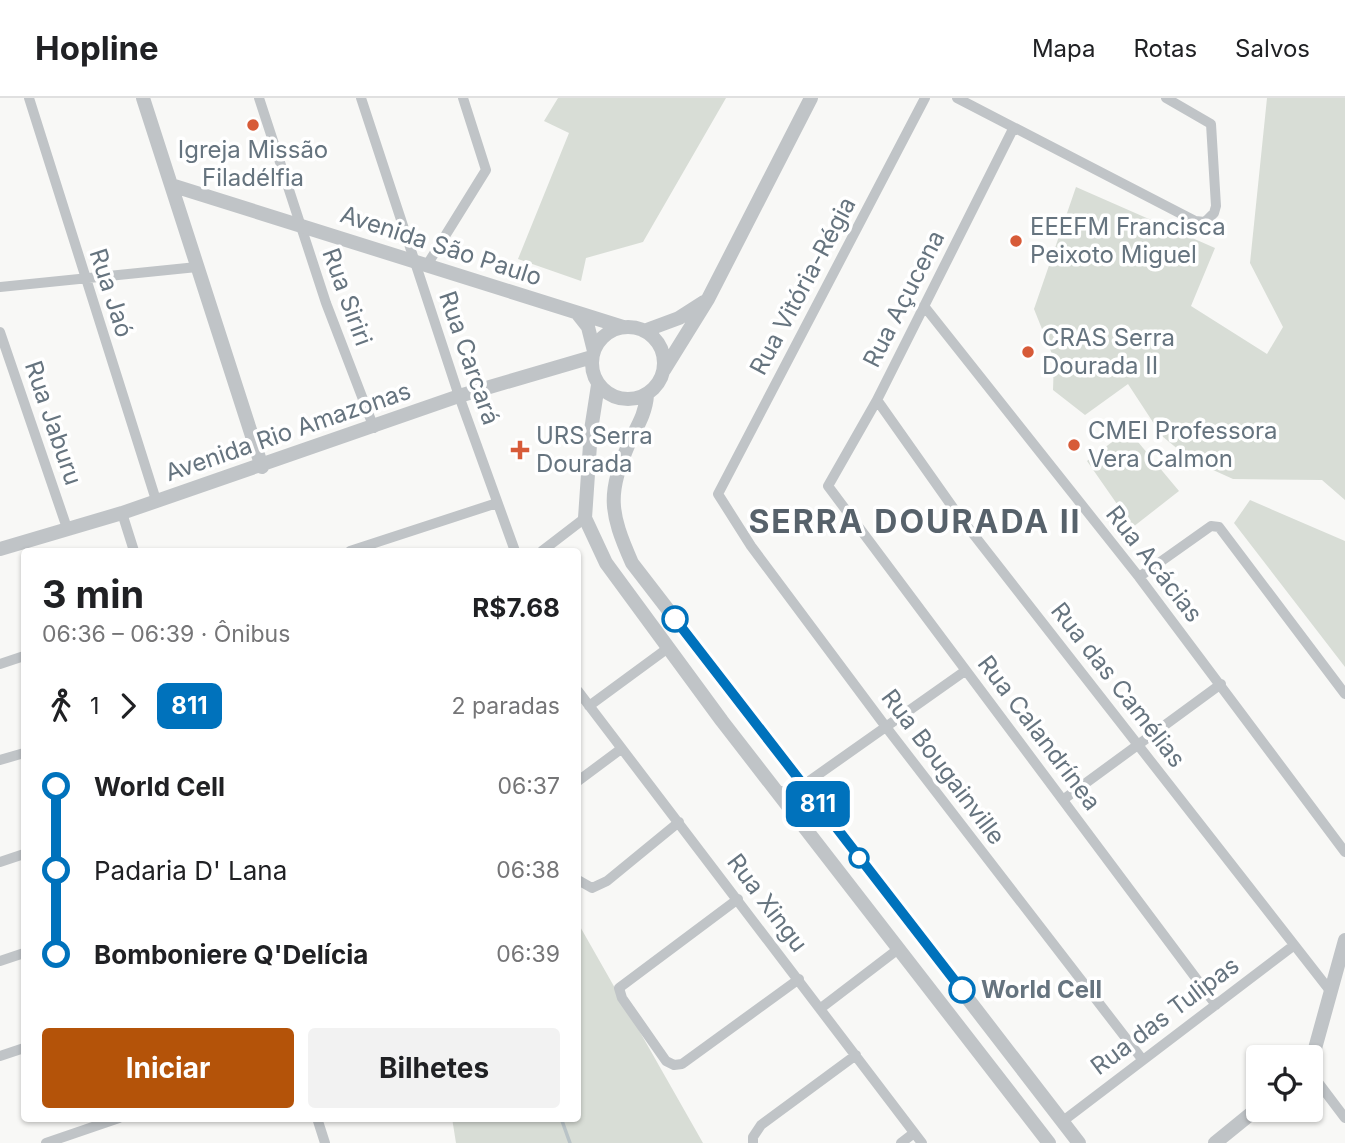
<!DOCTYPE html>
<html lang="pt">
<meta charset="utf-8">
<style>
:root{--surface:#fff;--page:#f2f2f2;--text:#202124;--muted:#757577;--line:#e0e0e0;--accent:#b45309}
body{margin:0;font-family:Inter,sans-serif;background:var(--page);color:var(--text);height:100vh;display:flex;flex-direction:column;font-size:26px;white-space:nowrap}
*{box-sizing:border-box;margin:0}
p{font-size:23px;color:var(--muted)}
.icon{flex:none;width:38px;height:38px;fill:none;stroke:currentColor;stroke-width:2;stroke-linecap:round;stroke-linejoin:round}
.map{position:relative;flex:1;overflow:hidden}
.sheet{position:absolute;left:21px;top:450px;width:560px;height:574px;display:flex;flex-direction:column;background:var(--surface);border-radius:7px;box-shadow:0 2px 5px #0004}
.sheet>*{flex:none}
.badge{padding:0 14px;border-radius:10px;font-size:24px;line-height:46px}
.controls{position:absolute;left:1246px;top:947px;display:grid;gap:14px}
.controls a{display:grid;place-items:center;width:77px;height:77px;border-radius:7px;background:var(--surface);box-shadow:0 2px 5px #0004;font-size:35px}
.map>.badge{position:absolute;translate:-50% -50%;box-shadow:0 0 0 4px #fff}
.legs{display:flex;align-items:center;gap:10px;height:77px;padding:0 21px;font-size:23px}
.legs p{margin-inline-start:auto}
.head{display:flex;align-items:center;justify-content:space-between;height:119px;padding:0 21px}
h1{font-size:38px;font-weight:700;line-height:52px}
.button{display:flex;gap:14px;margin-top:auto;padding:14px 21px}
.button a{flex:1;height:80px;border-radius:7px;background:var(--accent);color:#fff;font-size:28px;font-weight:700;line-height:80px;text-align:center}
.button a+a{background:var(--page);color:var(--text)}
ul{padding:0 21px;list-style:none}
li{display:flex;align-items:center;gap:24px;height:84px;font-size:26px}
li i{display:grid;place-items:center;width:10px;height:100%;margin:0 9px;background:currentColor}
li i::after{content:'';width:18px;height:18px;margin:-9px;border:5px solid;border-radius:50%;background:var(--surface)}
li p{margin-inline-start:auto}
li:first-child i{background:linear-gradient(#0000 50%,currentColor 0)}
li:last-child i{background:linear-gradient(currentColor 50%,#0000 0)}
header{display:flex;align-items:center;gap:42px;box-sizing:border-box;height:98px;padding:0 35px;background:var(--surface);border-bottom:2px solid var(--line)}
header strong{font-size:33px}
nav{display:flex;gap:38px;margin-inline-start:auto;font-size:24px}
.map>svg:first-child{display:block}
.green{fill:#d8ddd6}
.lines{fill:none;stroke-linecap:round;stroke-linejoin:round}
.stream{stroke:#b9c3c7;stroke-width:3.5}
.minor{stroke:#c0c4c7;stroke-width:10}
.tertiary{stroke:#c0c4c7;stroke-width:14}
.line-1-casing{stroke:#fff;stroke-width:16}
.line-1{stroke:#0072bc;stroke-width:10}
.poi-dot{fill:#d75b38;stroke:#fff;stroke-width:2.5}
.stop-1-dot{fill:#fff;stroke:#0072bc;stroke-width:3.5}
.labels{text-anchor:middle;stroke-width:7;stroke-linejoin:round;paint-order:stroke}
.poi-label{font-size:24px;fill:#66747f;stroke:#fff;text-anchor:start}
.street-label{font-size:24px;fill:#66747f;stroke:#fff}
.stop-label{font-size:24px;font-weight:bold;fill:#66747f;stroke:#fff;text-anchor:start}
.district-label{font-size:32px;font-weight:bold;letter-spacing:2px;fill:#57626b;stroke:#fff}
</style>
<header>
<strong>Hopline</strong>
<nav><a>Mapa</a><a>Rotas</a><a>Salvos</a></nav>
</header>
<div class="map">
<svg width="1345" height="1045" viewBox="0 0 1345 1045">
<rect width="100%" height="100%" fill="#f8f8f6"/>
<path class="green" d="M 558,0 L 726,0 L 643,144 L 586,160 L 581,183 L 518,161 L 569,35 L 544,23 Z
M 1267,0 L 1345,0 L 1345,402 L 1322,382 L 1233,381 L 1191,362 L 1162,338 L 1128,286 L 1085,317 L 1053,292 L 1054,261 L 1034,211 L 1076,89 L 1215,150 L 1191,208 L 1267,256 L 1283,229 L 1250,165 Z
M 1128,332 L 1179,393 L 1133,429 L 1087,363 Z
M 1250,402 L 1345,443 L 1345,569 L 1234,425 Z
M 578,825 L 703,1045 L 456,1045 L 452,1020 L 578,1020 Z"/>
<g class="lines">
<path class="stream" d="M 561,1020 L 570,1045"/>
<path class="minor" d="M 29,0 L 156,402
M 259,0 L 326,205 L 374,330
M 361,0 L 459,298 L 515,453
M 925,0 L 718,396 L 751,448 L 886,629 L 1142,961
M 957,0 L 1195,123 L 1205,124 L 1214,115 L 1216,108 L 1211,26 L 1166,0
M 1013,31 L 877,302 L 828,388 L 1216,907
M 427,167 L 486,72 L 463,0
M 0,189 L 197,169
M 924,208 L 1139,479 L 1345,754
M 0,234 L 67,430
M 877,302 L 956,414 L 1331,894
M 122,415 L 134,453
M 350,453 L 497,405
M 542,453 L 585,420
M 1139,479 L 1211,428 L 1219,429 L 1345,596
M 0,566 L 24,558
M 578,593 L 922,1045
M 589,608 L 668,550
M 0,662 L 24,655
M 578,683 L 621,651
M 777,693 L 795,693 L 965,573
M 1064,701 L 1221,586
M 0,764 L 24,756
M 578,782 L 592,790 L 607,783 L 679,724
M 738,801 L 619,890 L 622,900 L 666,963 L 674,967 L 682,966 L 799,881
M 0,863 L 24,855
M 821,910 L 897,852
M 0,958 L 24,950
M 1311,975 L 1345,1020
M 317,1020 L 325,1045
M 1063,1023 L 1293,848
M 46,1045 L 119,1020
M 753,1045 L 753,1039 L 761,1027 L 856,957
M 901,1045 L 914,1035"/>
<path class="tertiary" d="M 143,0 L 262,369
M 171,87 L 623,229
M 577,215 L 588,229 L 594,253
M592 265a36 36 0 1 1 72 0a36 36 0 1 1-72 0Z
M 644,233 L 679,220 L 704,204
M 664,272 L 708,201 L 811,0
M 598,287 L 591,332 L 585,420 L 606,465 L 722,623 L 1049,1045
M 647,297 C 646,314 638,327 630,343 C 607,396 609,413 632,465 L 1079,1045
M 0,451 L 122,415 L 459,298 L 592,259
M 1311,965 L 1345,842
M 1215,1045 L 1258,1010"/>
</g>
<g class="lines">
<g class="line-1-casing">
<path id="line-1" d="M 675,521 L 962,892"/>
</g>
<use href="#line-1" class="line-1"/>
</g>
<g class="poi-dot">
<circle cx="253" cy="27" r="7"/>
<circle cx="1016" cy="143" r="7"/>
<circle cx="1028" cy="254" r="7"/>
<circle cx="1074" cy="347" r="7"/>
<path d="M516.5 341.5h7v7h7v7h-7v7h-7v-7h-7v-7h7z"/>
</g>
<g class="stop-1-dot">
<circle cx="675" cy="521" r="12"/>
<circle cx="859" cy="760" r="9"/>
<circle cx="962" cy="892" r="12"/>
</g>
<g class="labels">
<g class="poi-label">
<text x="253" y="60" text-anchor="middle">Igreja Missão<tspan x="253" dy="28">Filadélfia</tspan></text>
<text x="1030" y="137">EEEFM Francisca<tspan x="1030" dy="28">Peixoto Miguel</tspan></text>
<text x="1042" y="248">CRAS Serra<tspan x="1042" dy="28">Dourada II</tspan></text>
<text x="1088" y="341">CMEI Professora<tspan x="1088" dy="28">Vera Calmon</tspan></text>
<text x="536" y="346">URS Serra<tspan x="536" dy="28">Dourada</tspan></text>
</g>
<g class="street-label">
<text transform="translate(441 148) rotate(18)" y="8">Avenida São Paulo</text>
<text transform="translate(803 188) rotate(-62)" y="8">Rua Vitória-Régia</text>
<text transform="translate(111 195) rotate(72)" y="8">Rua Jaó</text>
<text transform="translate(347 199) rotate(70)" y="8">Rua Siriri</text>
<text transform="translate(904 201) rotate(-63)" y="8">Rua Açucena</text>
<text transform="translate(469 260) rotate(71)" y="8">Rua Carcará</text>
<text transform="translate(53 325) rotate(71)" y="8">Rua Jaburu</text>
<text transform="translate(288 334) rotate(-19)" y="8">Avenida Rio Amazonas</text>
<text transform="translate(1154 466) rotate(52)" y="8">Rua Acácias</text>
<text transform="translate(1118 587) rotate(52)" y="8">Rua das Camélias</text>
<text transform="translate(1039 635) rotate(53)" y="8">Rua Calandrínea</text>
<text transform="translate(943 669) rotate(53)" y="8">Rua Bougainville</text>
<text transform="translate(767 805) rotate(53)" y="8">Rua Xingu</text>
<text transform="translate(1165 918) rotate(-37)" y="8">Rua das Tulipas</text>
</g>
<g class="stop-label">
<text x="981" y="900">World Cell</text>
</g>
<g class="district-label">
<text x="915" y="435">SERRA DOURADA II</text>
</g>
</g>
</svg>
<div class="controls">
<a><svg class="icon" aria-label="locate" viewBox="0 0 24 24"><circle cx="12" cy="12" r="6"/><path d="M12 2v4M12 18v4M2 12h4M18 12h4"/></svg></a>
</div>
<b class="badge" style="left:818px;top:706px;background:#0072bc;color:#fff">811</b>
<section class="sheet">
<div class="head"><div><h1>3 min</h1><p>06:36 – 06:39 · Ônibus</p></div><b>R$7.68</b></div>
<div class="legs"><svg class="icon" aria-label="walk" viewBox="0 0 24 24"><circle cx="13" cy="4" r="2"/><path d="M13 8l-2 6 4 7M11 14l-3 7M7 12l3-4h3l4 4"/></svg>1<svg class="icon" aria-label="forward" viewBox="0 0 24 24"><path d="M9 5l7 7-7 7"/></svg><b class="badge" style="background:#0072bc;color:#fff">811</b><p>2 paradas</p></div>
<ul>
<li><i style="color:#0072bc"></i><b>World Cell</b><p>06:37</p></li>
<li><i style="color:#0072bc"></i><span>Padaria D' Lana</span><p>06:38</p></li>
<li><i style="color:#0072bc"></i><b>Bomboniere Q'Delícia</b><p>06:39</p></li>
</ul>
<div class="button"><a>Iniciar</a><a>Bilhetes</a></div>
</section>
</div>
